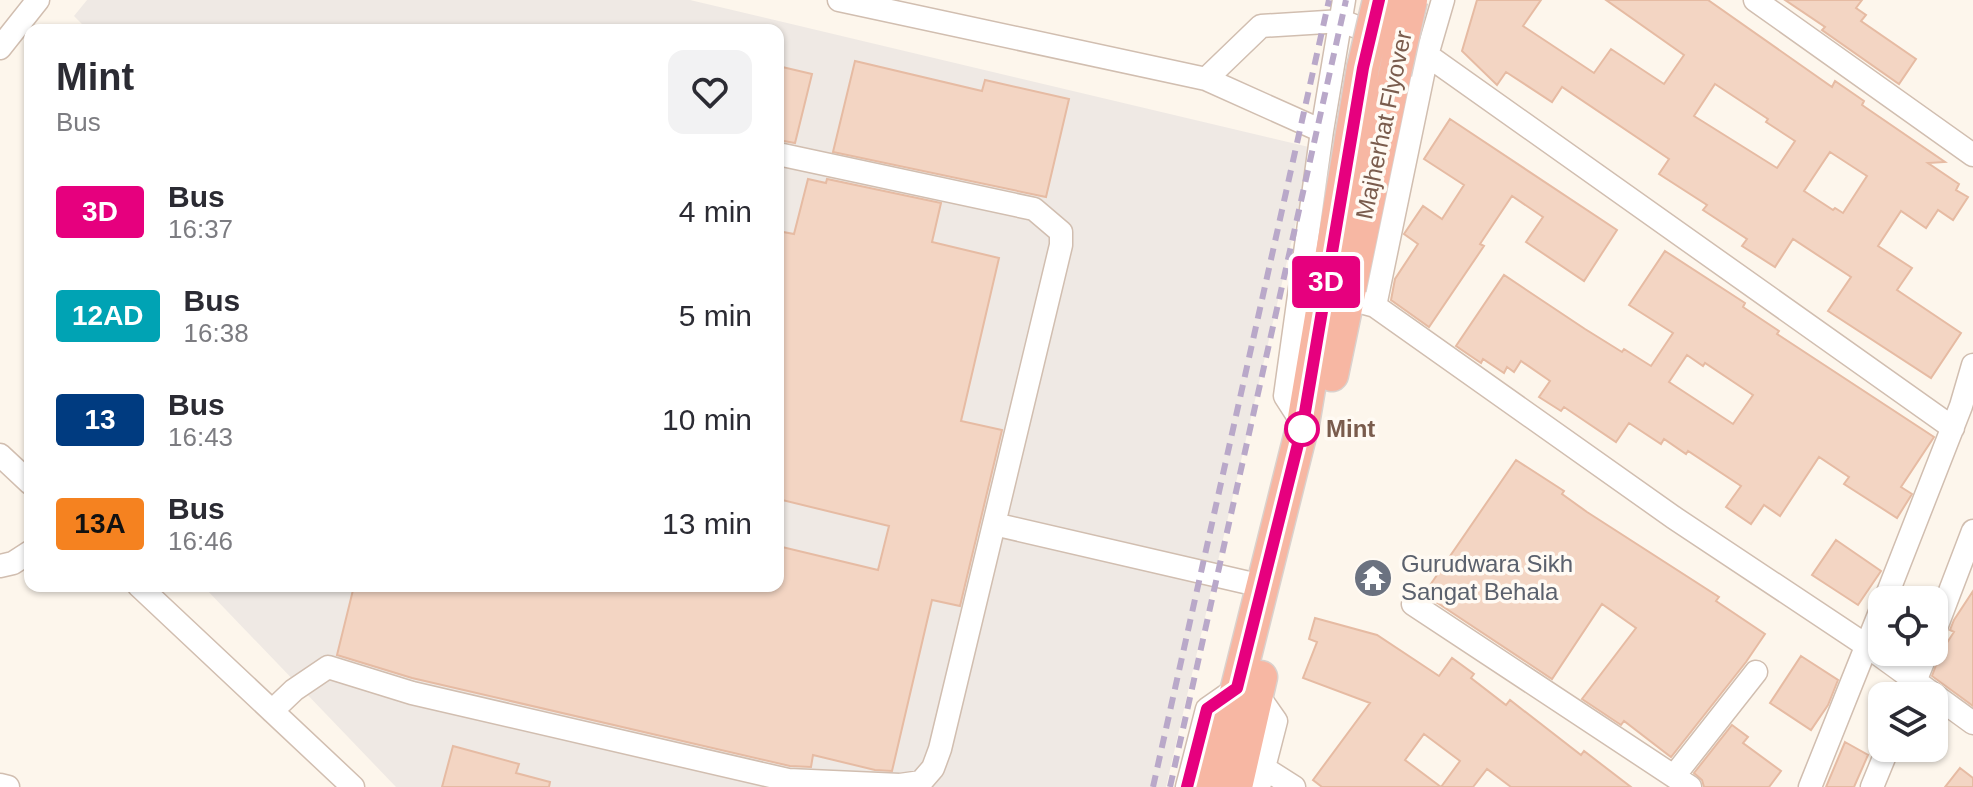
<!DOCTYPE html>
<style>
:root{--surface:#fff;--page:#f2f2f3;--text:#2b2b33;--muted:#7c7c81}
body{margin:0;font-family:Arial,sans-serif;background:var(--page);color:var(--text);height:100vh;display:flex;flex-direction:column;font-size:30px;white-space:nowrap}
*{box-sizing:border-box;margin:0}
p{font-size:26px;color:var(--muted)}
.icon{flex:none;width:44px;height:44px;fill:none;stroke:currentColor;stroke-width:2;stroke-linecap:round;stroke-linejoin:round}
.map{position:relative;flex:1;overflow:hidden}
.panel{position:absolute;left:24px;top:24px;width:760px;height:568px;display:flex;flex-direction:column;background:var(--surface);border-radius:16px;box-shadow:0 2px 6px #0004}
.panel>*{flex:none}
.badge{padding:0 16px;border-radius:6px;font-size:28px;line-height:52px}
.fabs{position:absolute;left:1868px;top:586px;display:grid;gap:16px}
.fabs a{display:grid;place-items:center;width:80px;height:80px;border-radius:16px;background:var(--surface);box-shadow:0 2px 6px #0004;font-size:40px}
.map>.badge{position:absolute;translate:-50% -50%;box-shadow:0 0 0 4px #fff}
.round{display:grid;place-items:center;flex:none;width:84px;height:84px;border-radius:16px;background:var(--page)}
.overview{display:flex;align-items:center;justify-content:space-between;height:136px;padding:0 32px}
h1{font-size:38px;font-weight:600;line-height:60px}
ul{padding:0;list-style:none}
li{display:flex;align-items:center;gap:24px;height:104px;padding:0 32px}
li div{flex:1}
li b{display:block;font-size:30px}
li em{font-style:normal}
li .badge{min-width:88px;font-weight:700;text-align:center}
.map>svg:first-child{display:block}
.industrial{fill:#efe9e4}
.building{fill:#f3d5c3;stroke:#e6bba3;stroke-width:2;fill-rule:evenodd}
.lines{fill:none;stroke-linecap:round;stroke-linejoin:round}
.minor-casing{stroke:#d1beb0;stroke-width:25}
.highway-casing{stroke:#dad1cd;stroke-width:35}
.minor{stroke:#fff;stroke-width:22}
.highway{stroke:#f7b7a3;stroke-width:32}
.rail{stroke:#b9a8c9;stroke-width:6;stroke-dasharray:12 8;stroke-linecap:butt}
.highway-bridge-casing{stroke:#dad1cd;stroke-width:35;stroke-linecap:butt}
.highway-bridge{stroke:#f7b7a3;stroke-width:32}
.line-casing{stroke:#fff;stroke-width:18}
.line{stroke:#e6007e;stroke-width:12}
.stop-dot{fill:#fff;stroke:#e6007e;stroke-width:4}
.labels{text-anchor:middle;stroke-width:7;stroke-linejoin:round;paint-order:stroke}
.street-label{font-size:24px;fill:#7a5c4d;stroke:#fffaf3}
.stop-label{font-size:24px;font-weight:bold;fill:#7a5c4d;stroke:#fffaf3;text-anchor:start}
.worship-label{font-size:24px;fill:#5b616d;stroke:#fffaf3;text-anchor:start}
</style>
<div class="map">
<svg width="1973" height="787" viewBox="0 0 1973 787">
<rect width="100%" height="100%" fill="#fdf6ec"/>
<path class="industrial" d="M 87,0 L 690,0 L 1313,148 L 1166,787 L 396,787 L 203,586 L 778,586 L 778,30 L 88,30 L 74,16 Z"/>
<path class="building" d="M 1477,0 L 1541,0 L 1523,26 L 1594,73 L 1611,49 L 1664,84 L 1684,55 L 1606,0 L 1708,0 L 1832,87 L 1835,81 L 1864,101 L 1862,105 L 1945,162 L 1928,163 L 1959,184 L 1956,190 L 1968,197 L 1953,220 L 1938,210 L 1926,228 L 1901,211 L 1878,246 L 1912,268 L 1897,290 L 1961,333 L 1931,378 L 1828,311 L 1851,277 L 1793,239 L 1775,267 L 1742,246 L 1747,239 L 1703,210 L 1707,205 L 1659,174 L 1669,159 L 1562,87 L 1552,102 L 1506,72 L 1497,85 L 1462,51 ZM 1715,84 L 1768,119 L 1766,122 L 1795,141 L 1777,168 L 1694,116 ZM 1830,152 L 1867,176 L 1843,213 L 1835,208 L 1833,210 L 1804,191 Z
M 1785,0 L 1862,0 L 1856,8 L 1866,15 L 1861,21 L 1916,59 L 1899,84 L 1822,30 L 1825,27 Z
M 855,61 L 982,91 L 985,80 L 1069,99 L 1046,197 L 833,152 Z
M 778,66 L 812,74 L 795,143 L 778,140 Z
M 1450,119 L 1617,230 L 1584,281 L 1526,242 L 1543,217 L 1512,196 L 1480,244 L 1484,246 L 1429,327 L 1391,300 L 1395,279 L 1418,244 L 1404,234 L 1423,206 L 1442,219 L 1464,185 L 1424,159 Z
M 808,179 L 826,183 L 827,179 L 941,203 L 932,242 L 999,258 L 961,421 L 1002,430 L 960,606 L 932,600 L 892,771 L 875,770 L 813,755 L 811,767 L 790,766 L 412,678 L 337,655 L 354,586 L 778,586 L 778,546 L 878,570 L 889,526 L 778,499 L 778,231 L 794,234 Z
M 1665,251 L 1745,303 L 1743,307 L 1779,331 L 1777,334 L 1934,437 L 1901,487 L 1912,494 L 1897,518 L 1844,484 L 1849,477 L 1819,457 L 1780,516 L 1764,505 L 1751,524 L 1726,507 L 1741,486 L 1688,451 L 1686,454 L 1664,439 L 1661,444 L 1629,423 L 1616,442 L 1564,407 L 1561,411 L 1539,397 L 1550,381 L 1521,361 L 1514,372 L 1507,367 L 1504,373 L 1483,359 L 1481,363 L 1456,346 L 1504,275 L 1585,329 L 1622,352 L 1624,349 L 1651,366 L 1673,333 L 1629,305 ZM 1687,355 L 1703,366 L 1705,363 L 1753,395 L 1733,424 L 1669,382 Z
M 1516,460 L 1564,491 L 1562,494 L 1587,512 L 1719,597 L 1716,601 L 1765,634 L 1746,662 L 1671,757 L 1624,721 L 1621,725 L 1582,699 L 1636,628 L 1602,604 L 1552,679 L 1424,594 Z
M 1836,540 L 1881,571 L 1858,605 L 1812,575 Z
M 1973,591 L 1973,706 L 1932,676 L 1941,652 L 1954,632 L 1950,630 L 1954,620 Z
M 1315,618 L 1377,635 L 1439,676 L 1452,658 L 1474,674 L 1471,678 L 1506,705 L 1510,700 L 1581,755 L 1584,751 L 1631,787 L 1511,787 L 1487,769 L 1473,787 L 1322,787 L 1313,780 L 1370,703 L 1303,678 L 1317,642 L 1309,639 ZM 1424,734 L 1460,761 L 1441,787 L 1405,760 Z
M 1801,656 L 1838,680 L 1828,705 L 1811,730 L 1770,703 Z
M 1732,725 L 1748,737 L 1743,743 L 1781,771 L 1769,787 L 1704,787 L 1702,780 L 1694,773 Z
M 1845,742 L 1868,755 L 1854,787 L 1826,787 Z
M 453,746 L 519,764 L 516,773 L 550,782 L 549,787 L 442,787 Z
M 1960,768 L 1973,778 L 1973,787 L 1945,787 Z"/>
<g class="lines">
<g class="minor-casing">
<path id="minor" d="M 839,0 L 1206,79 L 1322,131
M 1755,0 L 1973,155
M 0,48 L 38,0
M 1206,79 L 1261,26 L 1342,21 L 1427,55 L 1953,428
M 1335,295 L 1375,306 L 1673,517 L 1867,646 L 1973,723
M 1375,306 L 1427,55 L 1443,0
M 1303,424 L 1285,396 L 1322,131 L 1344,0
M 0,455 L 30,483
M 994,524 L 1262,586
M 0,566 L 13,563 L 30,552
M 139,586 L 353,787
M 1885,600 L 1961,406 L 1973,365
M 1413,604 L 1690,787
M 1934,633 L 1973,531
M 1257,694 L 1276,721 L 1259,787
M 1909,696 L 1927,652
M 272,711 L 294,690 L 328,667 L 412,693 L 788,780 L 900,785 L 921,782 L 933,768 L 940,749 L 1061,245 L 1061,232 L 1034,209 L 778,154
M 1264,768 L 1294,787
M 1674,776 L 1756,672
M 0,785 L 8,787
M 1187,787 L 1207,709 L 1237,688
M 1810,787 L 1882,607
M 1872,787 L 1888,748"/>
</g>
<g class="highway-casing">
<path id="highway" d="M 1332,375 L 1395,73
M 1209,787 L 1237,688 L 1303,424 L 1363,68
M 1236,787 L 1261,677"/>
</g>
<use href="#minor" class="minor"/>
<use href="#highway" class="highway"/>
<path class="rail" d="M 1153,787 L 1329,0
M 1170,787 L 1346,0"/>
<g class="highway-bridge-casing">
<path id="highway-bridge" d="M 1363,68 L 1379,0
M 1395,73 L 1411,0"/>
</g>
<use href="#highway-bridge" class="highway-bridge"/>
</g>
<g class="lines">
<g class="line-casing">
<path id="line" d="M 1187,787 L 1207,709 L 1237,688 L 1303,424 L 1363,68 L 1379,0"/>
</g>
<use href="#line" class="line"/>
</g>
<defs>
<g id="temple-disc" transform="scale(2)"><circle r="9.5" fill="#6b7280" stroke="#fffaf3"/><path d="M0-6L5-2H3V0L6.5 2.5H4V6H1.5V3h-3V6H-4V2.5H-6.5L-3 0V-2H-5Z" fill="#fff"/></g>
</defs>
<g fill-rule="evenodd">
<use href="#temple-disc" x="1373" y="578"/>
</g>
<circle class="stop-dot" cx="1302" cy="429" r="16"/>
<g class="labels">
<g class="street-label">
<text transform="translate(1384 125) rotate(-78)" y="8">Majherhat Flyover</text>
</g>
<g class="stop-label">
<text x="1326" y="437">Mint</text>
</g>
<g class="worship-label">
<text x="1401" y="572">Gurudwara Sikh<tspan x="1401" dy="28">Sangat Behala</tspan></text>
</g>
</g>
</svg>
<div class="fabs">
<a><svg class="icon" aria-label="locate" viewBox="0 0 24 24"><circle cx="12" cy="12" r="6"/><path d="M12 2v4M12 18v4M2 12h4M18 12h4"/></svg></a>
<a><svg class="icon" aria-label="layers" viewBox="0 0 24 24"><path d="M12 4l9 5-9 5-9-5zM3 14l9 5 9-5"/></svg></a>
</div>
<b class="badge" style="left:1326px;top:282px;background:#e6007e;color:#fff">3D</b>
<section class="panel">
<div class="overview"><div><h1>Mint</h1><p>Bus</p></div><a class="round"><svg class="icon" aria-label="heart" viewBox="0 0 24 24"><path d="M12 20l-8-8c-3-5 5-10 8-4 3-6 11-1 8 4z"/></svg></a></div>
<ul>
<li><span class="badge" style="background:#e6007e;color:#fff">3D</span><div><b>Bus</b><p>16:37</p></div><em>4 min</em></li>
<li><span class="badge" style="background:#00a3b4;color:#fff">12AD</span><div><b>Bus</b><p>16:38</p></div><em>5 min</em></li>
<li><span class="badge" style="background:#003b80;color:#fff">13</span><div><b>Bus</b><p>16:43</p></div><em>10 min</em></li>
<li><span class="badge" style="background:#f58220;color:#111">13A</span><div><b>Bus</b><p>16:46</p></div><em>13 min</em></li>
</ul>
</section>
</div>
